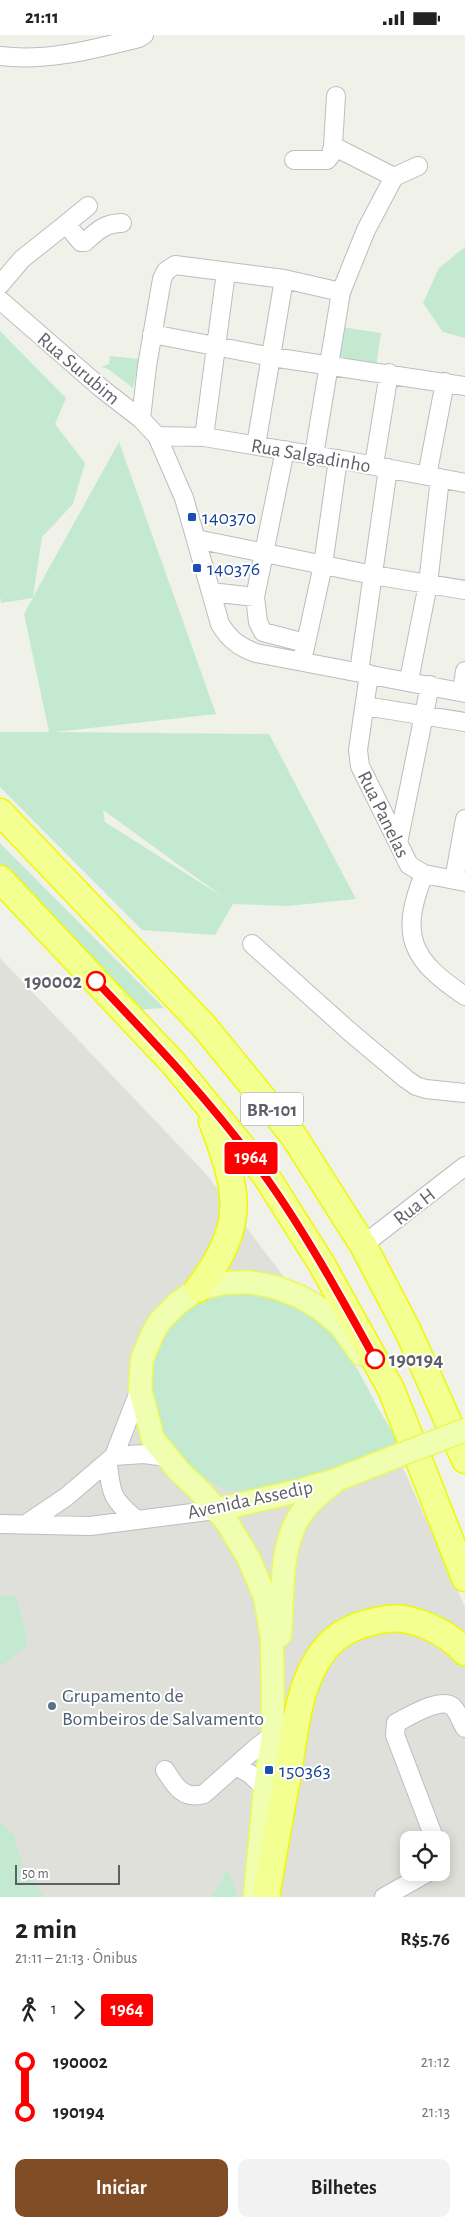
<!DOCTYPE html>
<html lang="pt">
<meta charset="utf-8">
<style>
:root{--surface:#fff;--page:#f2f2f2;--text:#222;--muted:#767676;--accent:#804d27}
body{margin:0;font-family:"Alegreya Sans",sans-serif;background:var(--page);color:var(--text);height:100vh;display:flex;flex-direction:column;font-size:19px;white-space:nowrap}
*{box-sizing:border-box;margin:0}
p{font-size:16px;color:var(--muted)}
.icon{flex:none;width:28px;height:28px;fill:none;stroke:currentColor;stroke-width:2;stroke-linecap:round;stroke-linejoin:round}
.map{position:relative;height:1862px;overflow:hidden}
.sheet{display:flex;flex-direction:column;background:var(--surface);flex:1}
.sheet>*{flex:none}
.badge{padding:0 10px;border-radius:4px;font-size:18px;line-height:32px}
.tools{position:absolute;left:400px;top:1796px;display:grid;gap:10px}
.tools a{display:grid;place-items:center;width:50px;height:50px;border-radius:10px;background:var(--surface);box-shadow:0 2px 12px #0003;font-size:25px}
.scale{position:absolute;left:15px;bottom:12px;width:105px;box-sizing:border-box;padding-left:5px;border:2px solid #5f5f68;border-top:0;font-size:14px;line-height:18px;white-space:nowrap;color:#5f5f68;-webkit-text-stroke:4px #fff;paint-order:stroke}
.map>.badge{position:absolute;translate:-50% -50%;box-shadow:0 0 0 2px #fff}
.legs{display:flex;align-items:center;gap:8px;height:55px;padding:0 15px;font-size:16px}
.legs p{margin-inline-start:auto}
.head{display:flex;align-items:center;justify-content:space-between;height:85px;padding:0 15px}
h1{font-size:28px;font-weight:700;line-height:38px}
.action{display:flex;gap:10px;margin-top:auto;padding:10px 15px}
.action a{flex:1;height:58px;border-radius:10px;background:var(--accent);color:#fff;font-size:20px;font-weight:700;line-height:58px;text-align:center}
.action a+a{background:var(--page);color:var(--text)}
ul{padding:0 15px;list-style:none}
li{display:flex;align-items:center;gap:18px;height:50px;font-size:19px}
li i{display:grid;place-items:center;width:8px;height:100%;margin:0 6px;background:currentColor}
li i::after{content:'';width:12px;height:12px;margin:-6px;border:4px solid;border-radius:50%;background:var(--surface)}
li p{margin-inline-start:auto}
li:first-child i{background:linear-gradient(#0000 50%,currentColor 0)}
li:last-child i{background:linear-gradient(currentColor 50%,#0000 0)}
.status{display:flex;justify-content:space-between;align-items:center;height:35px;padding:0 25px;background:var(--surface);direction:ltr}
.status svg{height:14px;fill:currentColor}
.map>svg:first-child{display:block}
.industrial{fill:#e0e0da;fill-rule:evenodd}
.green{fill:#c3ead1;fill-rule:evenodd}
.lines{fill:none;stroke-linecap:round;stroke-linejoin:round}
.minor-casing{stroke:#bcbcc3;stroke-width:20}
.major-casing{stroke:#ecf85a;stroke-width:25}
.highway-casing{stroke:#eef900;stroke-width:29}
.minor{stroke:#fff;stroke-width:18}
.major{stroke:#efffaf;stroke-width:22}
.highway{stroke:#f4ff91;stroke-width:26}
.major-bridge-casing{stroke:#ecf85a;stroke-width:25;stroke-linecap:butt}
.major-bridge{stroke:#efffaf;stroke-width:22}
.line-1-casing{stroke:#fff;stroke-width:11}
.line-1{stroke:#f00;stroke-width:8}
.transit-dot{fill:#1a4fb4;stroke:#fff;stroke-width:2}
.stop-1-dot{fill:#fff;stroke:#f00;stroke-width:2.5}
.service-dot{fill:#5c6f8a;stroke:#fff;stroke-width:2}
.labels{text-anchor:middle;stroke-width:4;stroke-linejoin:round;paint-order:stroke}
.shield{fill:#fff;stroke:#8f8f95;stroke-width:1}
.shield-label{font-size:19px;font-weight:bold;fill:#5f5f68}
.street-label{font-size:20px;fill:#5f5f68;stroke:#fff}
.transit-label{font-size:20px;fill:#164399;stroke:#fff;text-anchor:start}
.stop-label{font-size:20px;font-weight:bold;fill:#5f5f68;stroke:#fff;text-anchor:end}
.service-label{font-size:20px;fill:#4e5e75;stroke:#fff;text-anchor:start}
</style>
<div class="status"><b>21:11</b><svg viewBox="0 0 49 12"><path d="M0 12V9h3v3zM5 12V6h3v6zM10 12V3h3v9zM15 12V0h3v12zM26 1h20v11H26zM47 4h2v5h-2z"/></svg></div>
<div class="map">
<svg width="465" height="1862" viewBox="0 0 465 1862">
<rect width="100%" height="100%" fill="#f0f1e8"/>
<path class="industrial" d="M 0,923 L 206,1139 L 367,1352 L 465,1572 L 465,1862 L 0,1862 ZM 409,1805 L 441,1805 L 441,1838 L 409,1838 Z"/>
<path class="green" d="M 465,212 L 465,303 L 443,297 L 423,268 L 439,233 Z
M 341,292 L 381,298 L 376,333 L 336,327 Z
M 0,296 L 66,363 L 55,389 L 85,428 L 73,469 L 42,502 L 33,562 L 119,407 L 216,679 L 55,697 L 269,699 L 356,864 L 287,871 L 233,869 L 215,900 L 142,895 L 0,752 L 0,697 L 49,697 L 24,579 L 33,563 L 1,568 L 0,561 ZM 103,775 L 223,862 L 105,787 Z
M 110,321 L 139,324 L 133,353 L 108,334 L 101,332 L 109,329 Z
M 0,808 L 164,973 L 136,975 L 0,833 Z
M 259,1254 L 317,1279 L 358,1335 L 379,1375 L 403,1414 L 264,1456 L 225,1455 L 208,1446 L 185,1427 L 159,1397 L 143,1336 L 162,1286 L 197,1259 Z
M 0,1560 L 17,1561 L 28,1610 L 0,1632 Z
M 0,1787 L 14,1800 L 23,1831 L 44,1862 L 0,1862 Z
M 228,1834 L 237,1858 L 237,1862 L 211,1862 Z"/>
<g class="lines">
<g class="minor-casing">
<path id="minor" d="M 0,21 C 47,27 94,14 139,3 L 144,0
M 336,61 L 333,111 L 394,142
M 294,125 L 327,125 L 331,120 L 333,111
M 66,189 L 88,171
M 0,250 L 22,224 L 66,189 L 81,207 L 85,207 C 97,196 105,188 122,188
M 341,257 L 366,195 L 394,142 L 418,131
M 0,265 L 101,353 L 141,384 L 157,401 L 184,463 L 220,589 C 229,604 239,612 256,618 L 465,658
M 152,299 L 272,322 L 465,351
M 141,384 L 147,331 L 162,244 L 166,236 L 175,230 L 284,244 L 341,257 L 314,420
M 157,401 L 204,402 L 348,426 L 465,448
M 204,402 L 226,237
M 256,410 L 284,244
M 374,430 L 389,338
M 427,441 L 445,347
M 196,504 L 373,540 L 465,555
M 211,557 L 255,562 L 285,415
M 255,562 L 258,587 L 263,597 L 305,608
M 302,626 L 323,530 L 338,424
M 359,637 L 388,433
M 369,639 L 358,715 L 360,731 L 409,830 L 424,839 L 465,847
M 409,645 L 428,549 L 440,443
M 462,657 L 465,636
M 365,671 L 465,687
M 398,808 L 430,650
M 424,839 C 399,901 411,925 465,961
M 454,845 L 465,784
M 252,909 L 349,996 L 406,1044 L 416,1051 L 426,1054 L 465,1058
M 363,1210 L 465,1131
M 114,1421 L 144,1419 L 167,1422
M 108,1428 C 111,1460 112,1464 137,1485
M 0,1489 L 90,1491 L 216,1475
M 26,1489 L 66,1462 L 114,1421 L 140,1354
M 236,1731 L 250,1739 L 265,1753
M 165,1735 C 175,1751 183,1765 204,1759 L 257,1712 L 273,1700
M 435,1805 L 395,1700 L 396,1688 C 408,1682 441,1661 453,1672 C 458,1677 461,1687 465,1693
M 384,1862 L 427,1838"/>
</g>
<g class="major-casing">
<path id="major" d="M 216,1475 L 298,1456 L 336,1445 L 397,1421
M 280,1600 C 283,1566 280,1526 293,1494 C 301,1473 319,1459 336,1445
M 255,1861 L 265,1753 L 273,1700 L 272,1603 L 265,1562 L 249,1524 L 227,1487 L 202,1458 L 179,1436 L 153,1404 L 140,1354 L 142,1324 L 153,1298 L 160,1286 L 178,1268 L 198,1254 L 223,1248 L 249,1247 L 275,1252 L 299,1261 L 321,1274 L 341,1291 L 361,1319"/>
</g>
<g class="highway-casing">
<path id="highway" d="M 0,777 L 203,990 L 293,1100 L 363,1210 L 408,1296 L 465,1425
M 0,844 L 174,1029 L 266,1141 L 321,1228 L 391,1354 L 465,1543
M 198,1254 C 247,1189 239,1158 212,1086
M 266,1862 C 273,1821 280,1779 288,1738 C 295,1698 297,1652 322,1618 C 337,1596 361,1588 387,1584 C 413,1580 448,1598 465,1617"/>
</g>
<use href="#minor" class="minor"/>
<use href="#major" class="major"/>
<use href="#highway" class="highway"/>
<g class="major-bridge-casing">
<path id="major-bridge" d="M 397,1421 L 465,1395"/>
</g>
<use href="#major-bridge" class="major-bridge"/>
</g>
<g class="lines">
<g class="line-1-casing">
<path id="line-1" d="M 96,946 C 155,1008 215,1071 265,1141 C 305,1197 342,1264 375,1324"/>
</g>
<use href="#line-1" class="line-1"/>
</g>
<g class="transit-dot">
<rect x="187" y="477" width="10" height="10" rx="2.5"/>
<rect x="192" y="528" width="10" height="10" rx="2.5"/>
<rect x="264" y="1730" width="10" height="10" rx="2.5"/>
</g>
<g class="stop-1-dot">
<circle cx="96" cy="946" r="9"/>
<circle cx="375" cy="1324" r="9"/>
</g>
<circle class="service-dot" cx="52" cy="1671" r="5"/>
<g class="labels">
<rect class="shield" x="241" y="1057.5" width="62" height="33" rx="4"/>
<g class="shield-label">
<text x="272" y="1081">BR-101</text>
</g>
<g class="street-label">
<text transform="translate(79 333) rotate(40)" y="7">Rua Surubim</text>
<text transform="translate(311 420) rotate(10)" y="7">Rua Salgadinho</text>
<text transform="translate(384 779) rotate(64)" y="7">Rua Panelas</text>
<text transform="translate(414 1171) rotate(-38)" y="7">Rua H</text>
<text transform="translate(250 1464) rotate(-12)" y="7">Avenida Assedip</text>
</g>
<g class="transit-label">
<text x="202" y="489">140370</text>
<text x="207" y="540">140376</text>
<text x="279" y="1742">150363</text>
</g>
<g class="stop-label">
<text x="82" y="953">190002</text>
<text x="389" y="1331" text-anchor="start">190194</text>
</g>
<g class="service-label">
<text x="62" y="1667">Grupamento de<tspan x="62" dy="23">Bombeiros de Salvamento</tspan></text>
</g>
</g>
</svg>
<div class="tools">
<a><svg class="icon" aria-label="locate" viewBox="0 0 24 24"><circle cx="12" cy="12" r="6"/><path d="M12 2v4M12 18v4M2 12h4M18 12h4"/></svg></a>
</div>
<div class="scale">50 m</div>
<b class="badge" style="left:251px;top:1123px;background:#f00;color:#fff">1964</b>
</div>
<section class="sheet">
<div class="head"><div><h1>2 min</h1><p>21:11 – 21:13 · Ônibus</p></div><b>R$5.76</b></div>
<div class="legs"><svg class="icon" aria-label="walk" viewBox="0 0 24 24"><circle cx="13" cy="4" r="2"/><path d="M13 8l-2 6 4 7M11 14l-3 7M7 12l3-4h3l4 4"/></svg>1<svg class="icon" aria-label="forward" viewBox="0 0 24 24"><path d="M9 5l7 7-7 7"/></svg><b class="badge" style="background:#f00;color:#fff">1964</b></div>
<ul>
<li><i style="color:#f00"></i><b>190002</b><p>21:12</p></li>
<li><i style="color:#f00"></i><b>190194</b><p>21:13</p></li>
</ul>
<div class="action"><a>Iniciar</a><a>Bilhetes</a></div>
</section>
